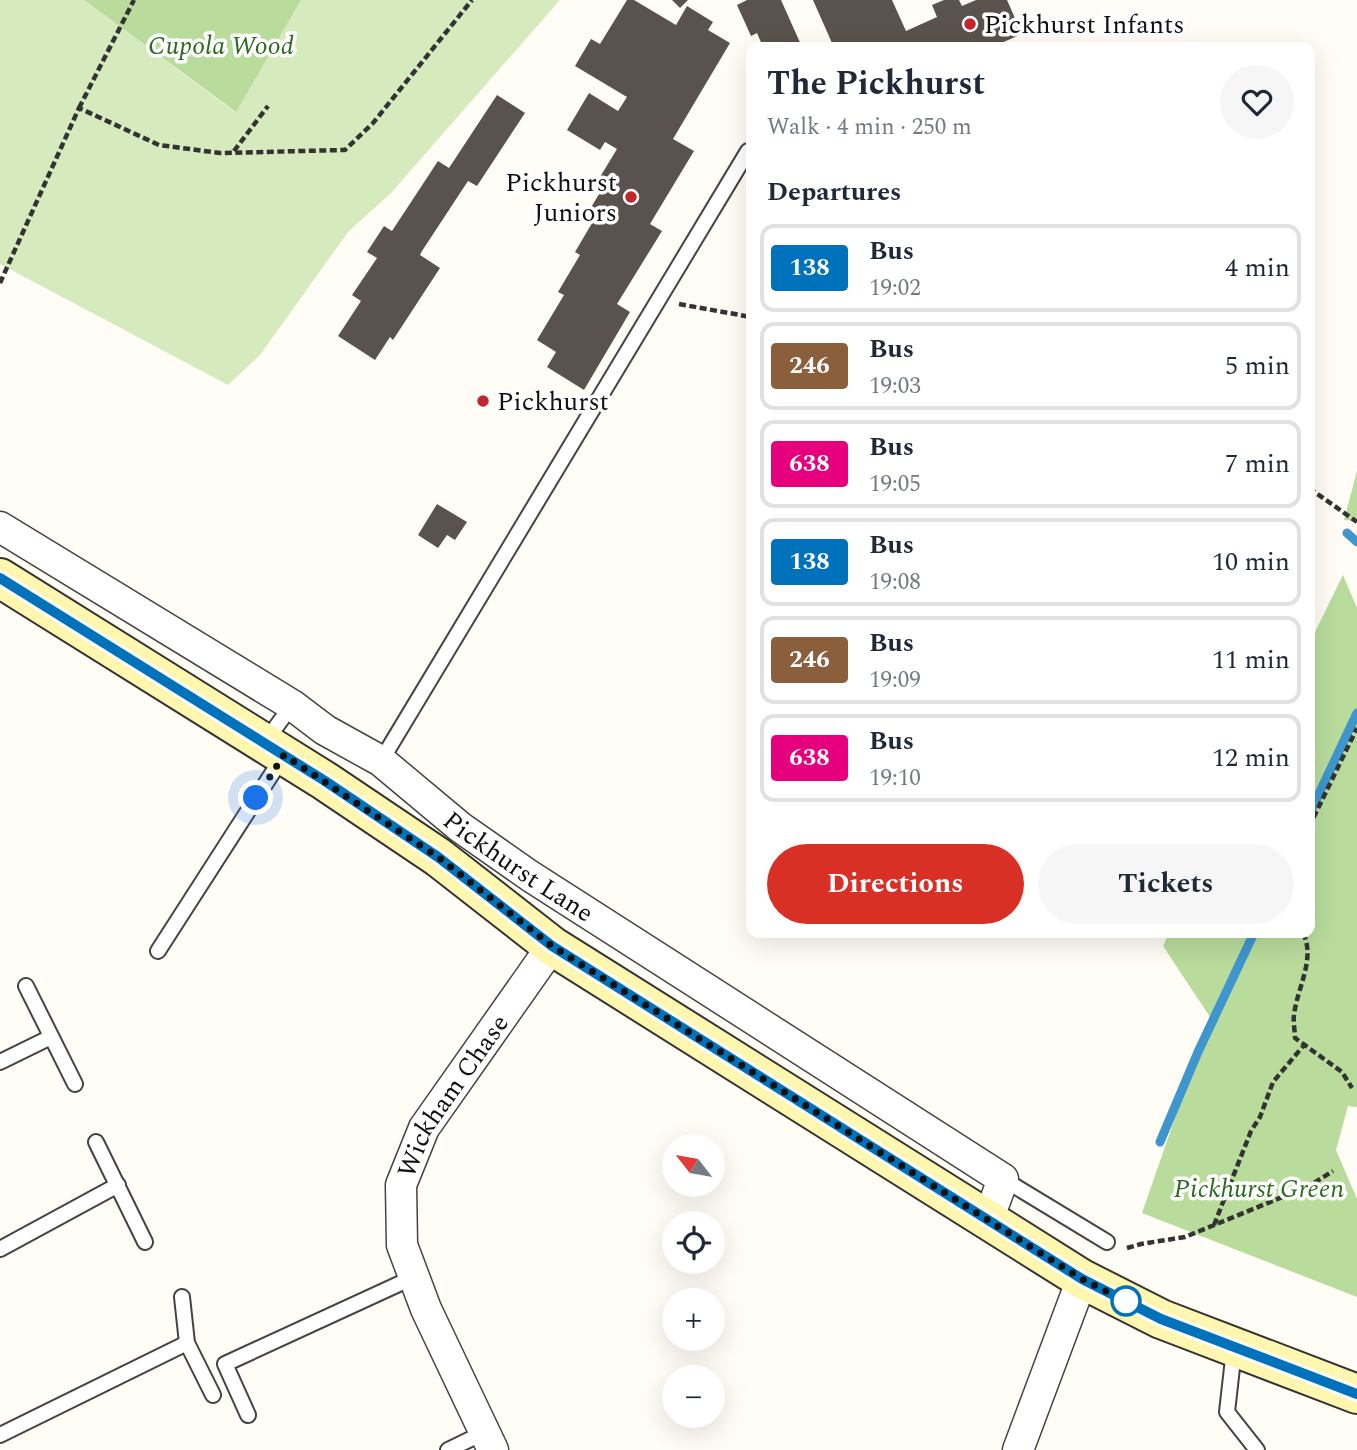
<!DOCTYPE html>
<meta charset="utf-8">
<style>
:root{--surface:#fff;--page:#f6f6f7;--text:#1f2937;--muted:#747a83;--line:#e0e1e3;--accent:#d93025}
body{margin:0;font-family:Spectral,serif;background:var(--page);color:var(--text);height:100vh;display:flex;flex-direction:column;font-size:26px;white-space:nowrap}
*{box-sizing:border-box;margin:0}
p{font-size:23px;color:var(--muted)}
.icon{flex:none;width:38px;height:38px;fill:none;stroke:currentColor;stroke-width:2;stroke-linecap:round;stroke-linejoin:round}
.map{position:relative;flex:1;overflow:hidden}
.details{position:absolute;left:746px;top:42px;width:569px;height:896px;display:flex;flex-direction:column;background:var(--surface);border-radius:14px;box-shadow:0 7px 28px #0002}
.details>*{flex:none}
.badge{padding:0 14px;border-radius:5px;font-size:24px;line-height:46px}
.needle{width:46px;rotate:301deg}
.fabs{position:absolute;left:662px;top:1134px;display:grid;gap:14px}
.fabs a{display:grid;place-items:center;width:63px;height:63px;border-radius:50%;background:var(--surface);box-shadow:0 7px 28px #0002;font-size:35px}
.you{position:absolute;width:35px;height:35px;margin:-18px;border:5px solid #fff;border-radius:50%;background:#1a73e8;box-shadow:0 0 0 10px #1a73e833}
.map>.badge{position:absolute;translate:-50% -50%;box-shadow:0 0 0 4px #fff}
h2{padding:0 21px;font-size:26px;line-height:63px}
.round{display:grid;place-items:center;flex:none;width:74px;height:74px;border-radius:37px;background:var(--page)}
.head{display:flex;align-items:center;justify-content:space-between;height:119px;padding:0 21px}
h1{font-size:33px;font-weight:700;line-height:52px}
.primary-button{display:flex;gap:14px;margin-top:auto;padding:14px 21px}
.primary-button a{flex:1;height:80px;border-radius:42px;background:var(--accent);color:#fff;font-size:28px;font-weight:700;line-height:80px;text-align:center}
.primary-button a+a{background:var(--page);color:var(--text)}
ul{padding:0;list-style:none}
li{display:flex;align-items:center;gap:21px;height:88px;margin:0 14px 10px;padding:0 7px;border:4px solid var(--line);border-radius:14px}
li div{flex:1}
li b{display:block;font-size:26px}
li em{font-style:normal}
li .badge{min-width:77px;font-weight:700;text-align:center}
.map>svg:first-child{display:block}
.green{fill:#d5ebbd}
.forest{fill:#b9dc9c}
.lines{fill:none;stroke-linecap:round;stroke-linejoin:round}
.stream{stroke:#3f96cf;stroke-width:9}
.building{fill:#5a524d}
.lane-casing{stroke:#444;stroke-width:18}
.street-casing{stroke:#444;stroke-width:33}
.secondary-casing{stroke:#333;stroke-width:42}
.path{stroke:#333;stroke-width:4.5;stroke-dasharray:7 3.5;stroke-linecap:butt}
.lane{stroke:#fff;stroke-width:14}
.street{stroke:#fff;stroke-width:30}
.secondary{stroke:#fff6b0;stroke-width:38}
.line-casing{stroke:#fff;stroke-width:16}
.line{stroke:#0072bc;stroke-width:10}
.walk{stroke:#111;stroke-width:7;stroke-dasharray:0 12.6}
.poi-dot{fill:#c4262e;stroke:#fff;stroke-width:2.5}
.stop-dot{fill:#fff;stroke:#0072bc;stroke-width:3.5}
.labels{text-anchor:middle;stroke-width:7;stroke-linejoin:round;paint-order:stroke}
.poi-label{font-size:26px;fill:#111;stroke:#fff;text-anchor:start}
.park-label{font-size:26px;font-style:italic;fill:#2f6b1f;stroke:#fff}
.street-label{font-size:26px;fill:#111;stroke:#fff}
</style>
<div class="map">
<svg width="1357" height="1450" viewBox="0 0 1357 1450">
<rect width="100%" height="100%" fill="#fffdf5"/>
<path class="green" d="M 0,0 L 84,0 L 235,112 L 301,0 L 560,0 L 391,193 L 348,232 L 260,355 L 228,385 L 0,264 Z"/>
<path class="forest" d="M 84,0 L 301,0 L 236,112 Z
M 1357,471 L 1357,521 L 1344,520 Z
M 1343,575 L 1357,608 L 1357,1107 L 1348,1106 L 1336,1150 L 1357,1199 L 1357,1297 L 1142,1213 L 1210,1017 L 1163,946 L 1169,933 L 1309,933 L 1309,644 Z"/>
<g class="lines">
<path class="stream" d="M 1347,533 L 1357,542
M 1309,815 L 1357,713
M 1160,1142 L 1198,1052 L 1254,933"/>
</g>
<path class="building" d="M 627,0 L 634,0 L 676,25 L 687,6 L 713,22 L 708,30 L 730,43 L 673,139 L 694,151 L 650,224 L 662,231 L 617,304 L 630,312 L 584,390 L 547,367 L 556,352 L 537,340 L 564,295 L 558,292 L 580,255 L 575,252 L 595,218 L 587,214 L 607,181 L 600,177 L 617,149 L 605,142 L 600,150 L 567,130 L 589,93 L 618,111 L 627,97 L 575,66 L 591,39 L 600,44 Z
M 672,0 L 688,0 L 680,8 Z
M 747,0 L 781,0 L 802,47 L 763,47 L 757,33 L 751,36 L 737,5 Z
M 813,0 L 892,0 L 906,31 L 937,17 L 932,5 L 944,0 L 959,0 L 962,6 L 976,0 L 1007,0 L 1022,34 L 992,47 L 822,47 L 832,43 Z
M 497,95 L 525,113 L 477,186 L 468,181 L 422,251 L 420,255 L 440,268 L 393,340 L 390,337 L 375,360 L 338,336 L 361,301 L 352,295 L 377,258 L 367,252 L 384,226 L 392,231 L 438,161 L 449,168 Z
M 437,504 L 467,522 L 455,540 L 447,535 L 438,548 L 418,535 Z"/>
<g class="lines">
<g class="lane-casing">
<path id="lane" d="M 265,742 L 292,705
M 381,761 L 748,151
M 158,951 L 284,755
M 26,986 L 75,1084
M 0,1062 L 51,1037
M 96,1142 L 145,1242
M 1003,1179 L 1107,1242
M 0,1249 L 118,1185
M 182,1297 L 187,1343 L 213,1395
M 1234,1350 L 1227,1412 L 1257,1450
M 248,1415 L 225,1364 L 414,1277
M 0,1435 L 187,1343
M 448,1450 L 485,1432"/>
</g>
<g class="street-casing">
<g id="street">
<path id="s1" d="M 0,527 L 292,705 L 325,730 L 381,761 L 460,827 L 530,876 L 1003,1179 L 988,1220"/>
<path id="s2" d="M 493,1450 L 426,1309 L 402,1245 L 401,1185 L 424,1128 L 552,946"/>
<path d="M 1018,1450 L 1082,1279"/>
</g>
</g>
<g class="secondary-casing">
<path id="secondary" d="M 0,578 L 325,781 L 438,857 L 552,946 L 1082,1279 L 1161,1319 L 1357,1394"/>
</g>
<path class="path" d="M 79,108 L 134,0
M 234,151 L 268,106
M 0,283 L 79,108 L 159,145 L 220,153 L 345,150 L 373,123 L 472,0
M 679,304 L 751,317
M 1309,488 L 1357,522
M 1309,827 L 1357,728
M 1303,933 C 1316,959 1297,988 1294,1015 C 1293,1022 1295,1031 1295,1038 L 1342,1072 L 1352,1088
M 1214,1225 L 1251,1131 L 1260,1117 L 1273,1082 L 1304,1045
M 1127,1248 L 1141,1244 L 1185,1237 L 1309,1186 L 1333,1171"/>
<use href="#lane" class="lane"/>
<use href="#street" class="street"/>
<use href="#secondary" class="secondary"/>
</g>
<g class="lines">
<g class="line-casing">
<path id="line" d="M 0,578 L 325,781 L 438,857 L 552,946 L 1082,1279 L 1161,1319 L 1357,1394"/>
</g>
<use href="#line" class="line"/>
<path class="walk" d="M 256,798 L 284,755 L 438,857 L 552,946 L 1082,1279 L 1126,1301"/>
</g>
<g class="poi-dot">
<circle cx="970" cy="24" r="7"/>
<circle cx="631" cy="197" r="7"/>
<circle cx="483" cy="401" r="7"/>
</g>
<circle class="stop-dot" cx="1126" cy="1301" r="14"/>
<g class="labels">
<g class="poi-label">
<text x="984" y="33">Pickhurst Infants</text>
<text x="617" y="191" text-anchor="end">Pickhurst<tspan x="617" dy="30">Juniors</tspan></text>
<text x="497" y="410">Pickhurst</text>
</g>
<g class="park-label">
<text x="221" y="54">Cupola Wood</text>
<text x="1259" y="1197">Pickhurst Green</text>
</g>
<g class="street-label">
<text dy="9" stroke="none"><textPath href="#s1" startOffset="621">Pickhurst Lane</textPath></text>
<text dy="9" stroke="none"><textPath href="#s2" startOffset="388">Wickham Chase</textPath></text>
</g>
</g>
</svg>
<div class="fabs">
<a><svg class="needle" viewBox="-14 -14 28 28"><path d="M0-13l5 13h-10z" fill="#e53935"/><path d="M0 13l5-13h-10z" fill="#747a83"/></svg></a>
<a><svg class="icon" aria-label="locate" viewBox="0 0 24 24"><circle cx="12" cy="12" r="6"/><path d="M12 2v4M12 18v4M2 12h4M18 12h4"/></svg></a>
<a>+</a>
<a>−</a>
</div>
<div class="you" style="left:256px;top:798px"></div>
<section class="details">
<div class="head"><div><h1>The Pickhurst</h1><p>Walk · 4 min · 250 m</p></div><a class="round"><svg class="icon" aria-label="heart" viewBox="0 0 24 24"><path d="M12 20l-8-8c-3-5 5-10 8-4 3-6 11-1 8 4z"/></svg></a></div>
<h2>Departures</h2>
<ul>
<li><span class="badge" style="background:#0072bc;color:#fff">138</span><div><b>Bus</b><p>19:02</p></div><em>4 min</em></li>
<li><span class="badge" style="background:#8b5e3c;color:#fff">246</span><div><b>Bus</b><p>19:03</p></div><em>5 min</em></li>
<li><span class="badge" style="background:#e6007e;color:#fff">638</span><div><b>Bus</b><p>19:05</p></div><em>7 min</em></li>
<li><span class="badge" style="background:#0072bc;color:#fff">138</span><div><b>Bus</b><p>19:08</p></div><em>10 min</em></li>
<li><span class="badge" style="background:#8b5e3c;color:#fff">246</span><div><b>Bus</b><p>19:09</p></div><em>11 min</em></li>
<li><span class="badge" style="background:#e6007e;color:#fff">638</span><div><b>Bus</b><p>19:10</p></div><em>12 min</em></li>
</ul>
<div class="primary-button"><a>Directions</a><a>Tickets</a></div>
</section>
</div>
